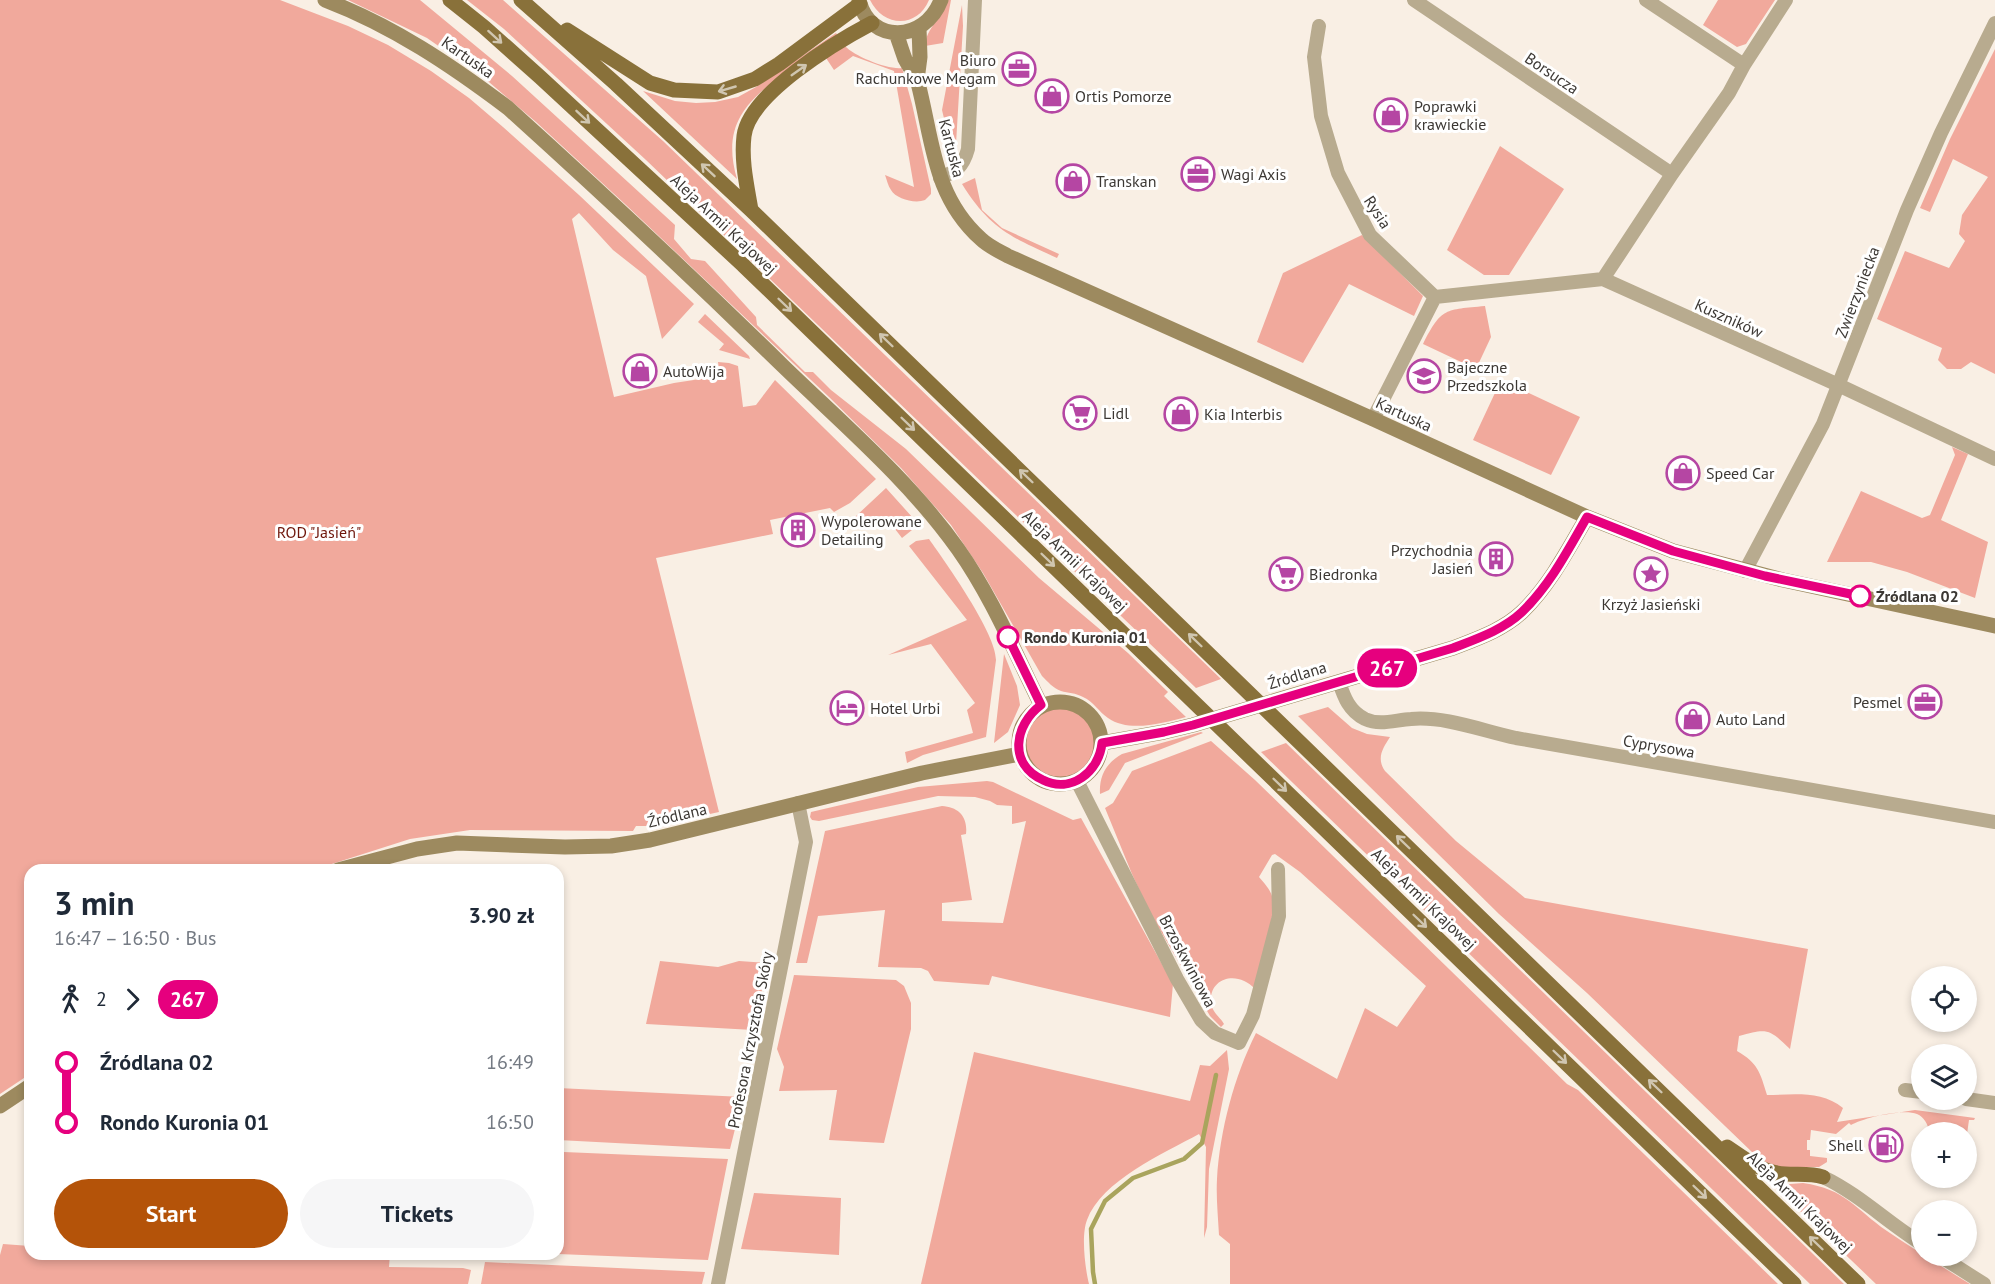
<!DOCTYPE html>
<meta charset="utf-8">
<style>
:root{--surface:#fff;--page:#f6f6f7;--text:#1f2937;--muted:#747a83;--accent:#b45309}
body{margin:0;font-family:"PT Sans",sans-serif;background:var(--page);color:var(--text);height:100vh;display:flex;flex-direction:column;font-size:22px;white-space:nowrap}
*{box-sizing:border-box;margin:0}
p{font-size:20px;color:var(--muted)}
.icon{flex:none;width:33px;height:33px;fill:none;stroke:currentColor;stroke-width:2;stroke-linecap:round;stroke-linejoin:round}
.map{position:relative;flex:1;overflow:hidden}
.sheet{position:absolute;left:24px;top:864px;width:540px;height:396px;display:flex;flex-direction:column;background:var(--surface);border-radius:18px;box-shadow:0 3px 9px #0003}
.sheet>*{flex:none}
.badge{padding:0 12px;border-radius:20px;font-size:21px;line-height:39px}
.fabs{position:absolute;left:1911px;top:966px;display:grid;gap:12px}
.fabs a{display:grid;place-items:center;width:66px;height:66px;border-radius:50%;background:var(--surface);box-shadow:0 3px 9px #0003;font-size:30px}
.map>.badge{position:absolute;translate:-50% -50%;box-shadow:0 0 0 3px #fff}
.legs{display:flex;align-items:center;gap:9px;height:66px;padding:0 30px;font-size:20px}
.legs p{margin-inline-start:auto}
.head{display:flex;align-items:center;justify-content:space-between;height:102px;padding:0 30px}
h1{font-size:33px;font-weight:700;line-height:45px}
.action{display:flex;gap:12px;margin-top:auto;padding:12px 30px}
.action a{flex:1;height:69px;border-radius:36px;background:var(--accent);color:#fff;font-size:24px;font-weight:700;line-height:69px;text-align:center}
.action a+a{background:var(--page);color:var(--text)}
ul{padding:0 30px;list-style:none}
li{display:flex;align-items:center;gap:21px;height:60px;font-size:22px}
li i{display:grid;place-items:center;width:9px;height:100%;margin:0 8px;background:currentColor}
li i::after{content:'';width:15px;height:15px;margin:-8px;border:4px solid;border-radius:50%;background:var(--surface)}
li p{margin-inline-start:auto}
li:first-child i{background:linear-gradient(#0000 50%,currentColor 0)}
li:last-child i{background:linear-gradient(currentColor 50%,#0000 0)}
.map>svg:first-child{display:block}
.green{fill:#f1a99c}
.lines{fill:none;stroke-linecap:round;stroke-linejoin:round}
.stream{stroke:#a9a45d;stroke-width:4.5}
.street{stroke:#b8ab8f;stroke-width:14}
.secondary{stroke:#9d8a5f;stroke-width:15}
.primary{stroke:#89713a;stroke-width:15}
.oneway{stroke:#d0c6b0}
.line-1-casing{stroke:#fff;stroke-width:14}
.line-1{stroke:#e6007e;stroke-width:9}
.stop-1-dot{fill:#fff;stroke:#e6007e;stroke-width:3}
.labels{text-anchor:middle;stroke-width:6;stroke-linejoin:round;paint-order:stroke}
.street-label{font-size:16px;fill:#3c3834;stroke:#fff}
.poi-label{font-size:16px;fill:#3c3834;stroke:#fff;text-anchor:start}
.park-label{font-size:16px;fill:#6f170c;stroke:#fff}
.stop-label{font-size:16px;font-weight:bold;fill:#3c3834;stroke:#fff;text-anchor:start}
</style>
<div class="map">
<svg width="1995" height="1284" viewBox="0 0 1995 1284">
<rect width="100%" height="100%" fill="#f9efe4"/>
<path class="green" d="M 0,0 L 280,0 L 348,26 L 388,45 L 431,71 L 469,98 L 503,127 L 579,195 L 694,304 L 662,339 L 646,276 L 613,250 L 579,213 L 572,219 L 614,397 L 674,383 L 720,376 L 718,362 L 729,363 L 738,366 L 743,407 L 756,405 L 775,380 L 876,479 L 850,503 L 834,512 L 830,508 L 770,520 L 773,534 L 656,558 L 719,812 L 655,826 L 636,826 L 633,831 L 470,830 L 410,839 L 313,870 L 30,870 L 30,1074 L 0,1094 Z
M 348,0 L 420,0 L 512,76 L 675,225 L 674,239 L 691,259 L 705,261 L 756,317 L 757,325 L 805,372 L 813,372 L 831,390 L 906,449 L 1039,578 L 1128,653 L 1168,692 L 1164,696 L 1186,717 C 1163,723 1129,733 1108,718 C 1099,712 1094,702 1083,697 C 1076,693 1068,693 1061,691 C 1053,688 1048,682 1042,676 L 983,573 L 951,525 L 901,468 L 829,397 L 626,205 L 536,122 L 483,77 L 427,38 Z
M 467,0 L 503,0 L 663,141 L 1221,679 L 1196,688 L 646,160 L 504,29 Z
M 870,0 L 929,0 C 917,29 883,27 870,0 Z
M 948,0 L 951,0 L 943,43 L 925,46 C 926,28 943,17 948,0 Z
M 1718,0 L 1775,0 L 1746,44 L 1737,47 L 1703,25 Z
M 962,5 L 963,26 L 956,144 L 956,149 L 952,152 L 942,110 Z
M 836,33 L 838,36 C 822,47 805,59 788,71 C 747,100 721,124 737,179 L 643,91 L 675,101 L 696,103 L 715,102 L 738,97 L 756,87 Z
M 845,46 C 854,56 888,70 902,68 L 912,104 L 931,189 L 931,194 L 925,200 C 915,204 896,199 891,190 C 888,186 887,180 885,175 L 914,187 L 894,71 L 853,56 L 834,70 L 826,58 Z
M 1995,49 L 1995,374 L 1971,362 L 1961,369 L 1947,369 L 1938,360 L 1942,348 L 1877,319 L 1905,251 L 1949,268 L 1965,241 L 1959,234 L 1962,215 L 1988,177 L 1953,159 L 1930,212 L 1920,208 L 1950,139 Z
M 1500,146 L 1564,189 L 1509,275 L 1484,275 L 1447,250 Z
M 975,178 L 982,210 L 1002,228 L 1059,254 L 1057,258 C 1011,237 990,229 962,184 Z
M 1362,235 L 1423,296 L 1414,316 L 1349,284 L 1303,363 L 1257,342 L 1283,273 Z
M 1485,306 L 1491,337 L 1476,369 L 1423,344 C 1442,307 1445,310 1485,306 Z
M 705,314 L 749,356 L 750,359 L 719,350 L 724,344 L 698,322 Z
M 1501,380 L 1580,417 L 1551,475 L 1473,440 Z
M 1952,447 L 1968,454 L 1941,520 L 1988,542 L 1975,598 L 1907,572 L 1871,562 L 1827,562 L 1861,491 L 1922,518 L 1930,515 L 1955,455 Z
M 886,488 L 913,518 L 908,526 L 912,530 L 902,538 L 888,520 L 848,528 L 843,523 L 855,517 Z
M 929,539 C 946,563 996,633 996,660 L 986,737 L 923,755 L 907,763 L 905,752 L 973,733 L 967,710 L 975,703 L 931,644 L 888,655 L 967,620 L 909,546 L 916,541 Z
M 1004,654 L 1017,686 L 1020,705 L 1008,732 L 994,743 Z
M 1328,707 L 1352,728 L 1367,734 L 1390,737 C 1383,748 1376,758 1385,771 L 1456,841 L 1525,898 L 1808,949 L 1790,1049 C 1769,1029 1768,1028 1739,1036 L 1737,1051 C 1758,1063 1760,1072 1767,1095 C 1793,1095 1821,1090 1843,1108 L 1837,1122 L 1915,1110 L 1975,1118 L 1974,1120 L 1969,1120 L 1967,1134 L 1929,1132 C 1928,1124 1924,1117 1917,1114 C 1903,1108 1863,1118 1851,1125 L 1849,1123 L 1836,1134 L 1811,1130 L 1810,1140 L 1807,1140 L 1807,1150 L 1810,1150 L 1810,1156 L 1827,1158 L 1827,1162 L 1819,1167 L 1780,1167 L 1766,1163 L 1753,1153 L 1587,993 L 1499,914 L 1298,716 Z
M1025 743a35 35 0 1 1 70 0a35 35 0 1 1-70 0Z
M 1201,732 L 1203,733 L 1125,763 L 1109,790 L 1100,794 C 1099,776 1106,763 1122,754 Z
M 1211,741 L 1255,780 L 1567,1084 L 1578,1090 L 1778,1284 L 1230,1284 L 1230,1244 L 1219,1235 C 1218,1216 1216,1197 1217,1179 C 1220,1130 1234,1077 1256,1033 L 1337,1079 L 1365,1008 L 1397,1027 L 1426,986 L 1300,872 L 1275,854 L 1272,855 L 1259,877 C 1264,883 1270,889 1272,896 C 1277,915 1260,967 1255,989 C 1238,970 1208,977 1211,1004 C 1213,1013 1220,1017 1224,1024 L 1221,1027 L 1210,1016 L 1149,911 L 1132,874 L 1105,808 L 1113,803 L 1132,771 Z
M 1286,743 L 1777,1219 L 1844,1284 L 1810,1284 L 1261,752 Z
M 987,781 L 993,782 L 1073,820 L 1081,818 L 1173,984 L 1170,1017 L 992,976 L 989,985 L 934,981 L 928,971 L 921,968 L 878,967 L 885,910 L 818,916 L 807,963 L 796,963 L 825,831 L 942,806 C 958,807 968,816 966,834 L 961,835 L 972,900 L 942,903 L 942,921 L 1003,923 L 1026,821 L 1012,824 L 1012,806 L 997,805 L 990,801 L 975,797 L 938,796 L 819,821 L 812,820 L 810,817 L 811,812 L 918,787 Z
M 660,961 L 718,967 L 739,961 L 768,963 L 753,1030 L 646,1024 Z
M 794,975 L 896,980 L 904,986 L 911,1003 L 911,1029 L 884,1143 L 829,1140 L 837,1090 L 779,1091 L 784,1067 L 777,1049 Z
M 1227,1050 L 1229,1069 L 1209,1169 L 1207,1227 L 1204,1238 L 1206,1147 L 1199,1134 C 1164,1153 1101,1181 1087,1220 C 1081,1235 1085,1268 1089,1284 L 921,1284 L 974,1052 L 1190,1101 L 1200,1065 L 1210,1066 Z
M 558,1088 L 743,1097 L 730,1149 L 558,1140 Z
M 564,1152 L 728,1159 L 708,1260 L 558,1254 L 558,1183 Z
M 1803,1183 C 1846,1189 1855,1209 1887,1231 C 1915,1250 1941,1266 1970,1284 L 1876,1284 L 1776,1188 L 1777,1185 Z
M 754,1193 L 841,1198 L 839,1255 L 741,1249 Z
M 3,1244 L 30,1246 L 30,1254 L 390,1254 L 389,1267 L 463,1268 L 471,1270 L 468,1284 L 0,1284 L 0,1255 Z
M 485,1262 L 705,1272 L 702,1284 L 481,1284 Z"/>
<g class="lines">
<path class="stream" d="M 1095,1284 L 1093,1272 L 1091,1229 L 1105,1201 L 1133,1178 L 1184,1159 L 1202,1143 L 1216,1075"/>
<path class="street" d="M 1414,0 L 1672,174
M 1646,0 L 1744,65
M 1319,26 L 1314,57 L 1321,116 L 1338,173 L 1370,235 L 1435,297
M 940,178 C 957,171 963,167 968,149 L 975,0
M 1603,279 L 1672,174 L 1729,93 L 1744,65 L 1786,0
M 1435,297 L 1603,279 L 1834,383 L 1995,459
M 1373,419 L 1435,297
M 1745,571 L 1823,424 L 1907,210 L 1941,133 L 1995,23
M 1339,682 C 1344,697 1349,711 1365,719 C 1380,726 1395,720 1411,719 C 1446,716 1483,731 1516,738 L 1995,822
M 1077,781 L 1177,979 L 1201,1020 L 1215,1033 L 1239,1043 L 1253,1015 L 1279,916 L 1278,869
M 1905,1090 L 1922,1092
M 1966,1099 L 1995,1103
M 1823,1177 C 1859,1194 1888,1223 1922,1244
M 1940,1256 L 1984,1284
M 718,1284 L 806,842 L 798,803"/>
<path class="secondary" d="M 325,0 C 393,26 451,65 508,108 C 601,192 693,278 783,366 C 844,425 909,480 958,549 C 992,597 1015,653 1041,705
M 859,0 C 869,44 925,43 941,0
M 896,33 C 899,41 902,51 905,59 C 909,67 916,75 918,83 C 933,141 933,196 981,239 C 988,246 999,251 1008,256 L 1373,419 L 1587,517 L 1673,551 L 1783,580 L 1995,626
M 917,80 L 920,57 L 919,28
M1019 743a41 41 0 1 1 82 0a41 41 0 1 1-82 0Z
M 1102,743 L 1164,732 L 1193,725 L 1453,648 C 1476,639 1503,630 1522,612 C 1549,586 1568,550 1587,517
M 338,870 L 417,849 L 457,843 L 565,847 L 611,846 L 650,840 L 922,773 L 1020,754
M 0,1106 L 30,1086"/>
<path class="primary" d="M 450,0 L 484,27 L 540,77 L 743,265 L 1794,1284
M 521,0 L 616,84 L 751,210 L 1858,1284
M 567,30 L 650,83 L 674,90 L 718,92 L 755,79 L 779,64 L 860,4
M 751,210 C 747,186 741,161 744,136 C 749,94 836,42 872,23
M 1727,1147 C 1742,1157 1758,1170 1777,1173 C 1792,1176 1808,1172 1823,1177"/>
</g>
<defs><path id="oneway-shaft" d="M-6 0H5M1.5-3L5.5 0L1.5 3" fill="none" stroke-width="1.6" stroke-linecap="round" stroke-linejoin="round" transform="scale(1.5)"/></defs>
<g class="oneway">
<use href="#oneway-shaft" transform="translate(495 37) rotate(42)"/>
<use href="#oneway-shaft" transform="translate(799 70) rotate(-35)"/>
<use href="#oneway-shaft" transform="translate(727 89) rotate(164)"/>
<use href="#oneway-shaft" transform="translate(583 117) rotate(43)"/>
<use href="#oneway-shaft" transform="translate(708 170) rotate(-137)"/>
<use href="#oneway-shaft" transform="translate(785 305) rotate(44)"/>
<use href="#oneway-shaft" transform="translate(886 340) rotate(-136)"/>
<use href="#oneway-shaft" transform="translate(908 424) rotate(44)"/>
<use href="#oneway-shaft" transform="translate(1026 476) rotate(-136)"/>
<use href="#oneway-shaft" transform="translate(1048 560) rotate(44)"/>
<use href="#oneway-shaft" transform="translate(1195 640) rotate(-136)"/>
<use href="#oneway-shaft" transform="translate(1280 785) rotate(44)"/>
<use href="#oneway-shaft" transform="translate(1403 842) rotate(-136)"/>
<use href="#oneway-shaft" transform="translate(1420 921) rotate(44)"/>
<use href="#oneway-shaft" transform="translate(1560 1057) rotate(44)"/>
<use href="#oneway-shaft" transform="translate(1655 1086) rotate(-136)"/>
<use href="#oneway-shaft" transform="translate(1700 1192) rotate(44)"/>
<use href="#oneway-shaft" transform="translate(1816 1243) rotate(-136)"/>
</g>
<g class="lines">
<g class="line-1-casing">
<path id="line-1" d="M 1008,637 L 1041,705 C 1014,725 1008,764 1043,780 C 1071,794 1099,772 1102,743 L 1164,732 L 1193,725 L 1453,648 C 1476,639 1503,630 1522,612 C 1550,585 1568,550 1587,517 L 1673,551 L 1765,576 L 1860,596"/>
</g>
<use href="#line-1" class="line-1"/>
</g>
<defs>
<g id="office-ring" transform="scale(1.725)"><circle r="9.5" fill="#fff" stroke="#b546a3" stroke-width="1.5"/><path d="M-6-3h4V-5.5h4V-3h4V5H-6ZM-1-4.5V-3h2v-1.5ZM-6 0V1H6V0Z" fill="#b546a3"/></g>
<g id="shop-ring" transform="scale(1.725)"><circle r="9.5" fill="#fff" stroke="#b546a3" stroke-width="1.5"/><path d="M-5-2.5h2.3a2.7 3.5 0 0 1 5.4 0H5L5.5 6h-11ZM-1.5-2.5h3a1.5 2.3 0 0 0-3 0Z" fill="#b546a3"/></g>
<g id="school-ring" transform="scale(1.725)"><circle r="9.5" fill="#fff" stroke="#b546a3" stroke-width="1.5"/><path d="M0-5L7-2L0 1L-7-2ZM-4 1L0 2.5L4 1V4Q0 6-4 4Z" fill="#b546a3"/></g>
<g id="supermarket-ring" transform="scale(1.725)"><circle r="9.5" fill="#fff" stroke="#b546a3" stroke-width="1.5"/><path d="M-6-5.5h2.5l.6 2H6L4.5 2H-2.5L-4.4-4H-6ZM-1.5 3.2a1.3 1.3 0 1 0 .1 0ZM3 3.2a1.3 1.3 0 1 0 .1 0Z" fill="#b546a3"/></g>
<g id="building-ring" transform="scale(1.725)"><circle r="9.5" fill="#fff" stroke="#b546a3" stroke-width="1.5"/><path d="M-4-6H4V6H1V3H-1V6H-4ZM-2.5-4.3h1.7v1.8h-1.7ZM.8-4.3h1.7v1.8H.8ZM-2.5-1h1.7V.8h-1.7ZM.8-1h1.7V.8H.8Z" fill="#b546a3"/></g>
<g id="sight-ring" transform="scale(1.725)"><circle r="9.5" fill="#fff" stroke="#b546a3" stroke-width="1.5"/><path d="M0-6L1.8-2.2L6-1.7L2.9 1.2L3.7 5.4L0 3.3L-3.7 5.4L-2.9 1.2L-6-1.7L-1.8-2.2Z" fill="#b546a3"/></g>
<g id="hotel-ring" transform="scale(1.725)"><circle r="9.5" fill="#fff" stroke="#b546a3" stroke-width="1.5"/><path d="M-6-4.5h1.5V1H6V5H4.5V3h-9V5H-6ZM-4 0a1.8 1.8 0 1 1 3.6 0ZM.5 0V-2.5h3Q6-2.5 6 0Z" fill="#b546a3"/></g>
<g id="fuel-ring" transform="scale(1.725)"><circle r="9.5" fill="#fff" stroke="#b546a3" stroke-width="1.5"/><path d="M-5.5-6h7V0h2V4h1.3V-2.5L3-4.5l.8-.8L6-3V5H2.5V1h-1V6h-7ZM-4.2-4.7v3.2H.2V-4.7Z" fill="#b546a3"/></g>
</defs>
<g fill-rule="evenodd">
<use href="#office-ring" x="1019" y="69"/>
<use href="#shop-ring" x="1052" y="96"/>
<use href="#shop-ring" x="1391" y="115"/>
<use href="#office-ring" x="1198" y="174"/>
<use href="#shop-ring" x="1073" y="181"/>
<use href="#shop-ring" x="640" y="371"/>
<use href="#school-ring" x="1424" y="376"/>
<use href="#supermarket-ring" x="1080" y="413"/>
<use href="#shop-ring" x="1181" y="414"/>
<use href="#shop-ring" x="1683" y="473"/>
<use href="#building-ring" x="798" y="530"/>
<use href="#building-ring" x="1496" y="559"/>
<use href="#supermarket-ring" x="1286" y="574"/>
<use href="#sight-ring" x="1651" y="574"/>
<use href="#office-ring" x="1925" y="702"/>
<use href="#hotel-ring" x="847" y="708"/>
<use href="#shop-ring" x="1693" y="719"/>
<use href="#fuel-ring" x="1886" y="1145"/>
</g>
<g class="stop-1-dot">
<circle cx="1860" cy="596" r="10"/>
<circle cx="1008" cy="637" r="10"/>
</g>
<g class="labels">
<g class="street-label">
<text transform="translate(468 57) rotate(35)" y="6">Kartuska</text>
<text transform="translate(1552 73) rotate(34)" y="6">Borsucza</text>
<text transform="translate(952 148) rotate(75)" y="6">Kartuska</text>
<text transform="translate(1378 212) rotate(57)" y="6">Rysia</text>
<text transform="translate(724 224) rotate(43)" y="6">Aleja Armii Krajowej</text>
<text transform="translate(1857 292) rotate(-69)" y="6">Zwierzyniecka</text>
<text transform="translate(1729 318) rotate(24)" y="6">Kuszników</text>
<text transform="translate(1404 414) rotate(25)" y="6">Kartuska</text>
<text transform="translate(1075 561) rotate(44)" y="6">Aleja Armii Krajowej</text>
<text transform="translate(1297 675) rotate(-17)" y="6">Źródlana</text>
<text transform="translate(1659 746) rotate(10)" y="6">Cyprysowa</text>
<text transform="translate(677 815) rotate(-13)" y="6">Źródlana</text>
<text transform="translate(1424 899) rotate(44)" y="6">Aleja Armii Krajowej</text>
<text transform="translate(1188 961) rotate(62)" y="6">Brzoskwiniowa</text>
<text transform="translate(750 1040) rotate(-79)" y="6">Profesora Krzysztofa Skóry</text>
<text transform="translate(1800 1202) rotate(44)" y="6">Aleja Armii Krajowej</text>
</g>
<g class="poi-label">
<text x="996" y="66" text-anchor="end">Biuro<tspan x="996" dy="18">Rachunkowe Megam</tspan></text>
<text x="1075" y="102">Ortis Pomorze</text>
<text x="1414" y="112">Poprawki<tspan x="1414" dy="18">krawieckie</tspan></text>
<text x="1221" y="180">Wagi Axis</text>
<text x="1096" y="187">Transkan</text>
<text x="1447" y="373">Bajeczne<tspan x="1447" dy="18">Przedszkola</tspan></text>
<text x="663" y="377">AutoWija</text>
<text x="1103" y="419">Lidl</text>
<text x="1204" y="420">Kia Interbis</text>
<text x="1706" y="479">Speed Car</text>
<text x="821" y="527">Wypolerowane<tspan x="821" dy="18">Detailing</tspan></text>
<text x="1473" y="556" text-anchor="end">Przychodnia<tspan x="1473" dy="18">Jasień</tspan></text>
<text x="1309" y="580">Biedronka</text>
<text x="1651" y="610" text-anchor="middle">Krzyż Jasieński</text>
<text x="1902" y="708" text-anchor="end">Pesmel</text>
<text x="870" y="714">Hotel Urbi</text>
<text x="1716" y="725">Auto Land</text>
<text x="1863" y="1151" text-anchor="end">Shell</text>
</g>
<g class="park-label">
<text x="319" y="538">ROD "Jasień"</text>
</g>
<g class="stop-label">
<text x="1876" y="602">Źródlana 02</text>
<text x="1024" y="643">Rondo Kuronia 01</text>
</g>
</g>
</svg>
<div class="fabs">
<a><svg class="icon" aria-label="locate" viewBox="0 0 24 24"><circle cx="12" cy="12" r="6"/><path d="M12 2v4M12 18v4M2 12h4M18 12h4"/></svg></a>
<a><svg class="icon" aria-label="layers" viewBox="0 0 24 24"><path d="M12 4l9 5-9 5-9-5zM3 14l9 5 9-5"/></svg></a>
<a>+</a>
<a>−</a>
</div>
<b class="badge" style="left:1387px;top:668px;background:#e6007e;color:#fff">267</b>
<section class="sheet">
<div class="head"><div><h1>3 min</h1><p>16:47 – 16:50 · Bus</p></div><b>3.90 zł</b></div>
<div class="legs"><svg class="icon" aria-label="walk" viewBox="0 0 24 24"><circle cx="13" cy="4" r="2"/><path d="M13 8l-2 6 4 7M11 14l-3 7M7 12l3-4h3l4 4"/></svg>2<svg class="icon" aria-label="forward" viewBox="0 0 24 24"><path d="M9 5l7 7-7 7"/></svg><b class="badge" style="background:#e6007e;color:#fff">267</b></div>
<ul>
<li><i style="color:#e6007e"></i><b>Źródlana 02</b><p>16:49</p></li>
<li><i style="color:#e6007e"></i><b>Rondo Kuronia 01</b><p>16:50</p></li>
</ul>
<div class="action"><a>Start</a><a>Tickets</a></div>
</section>
</div>
